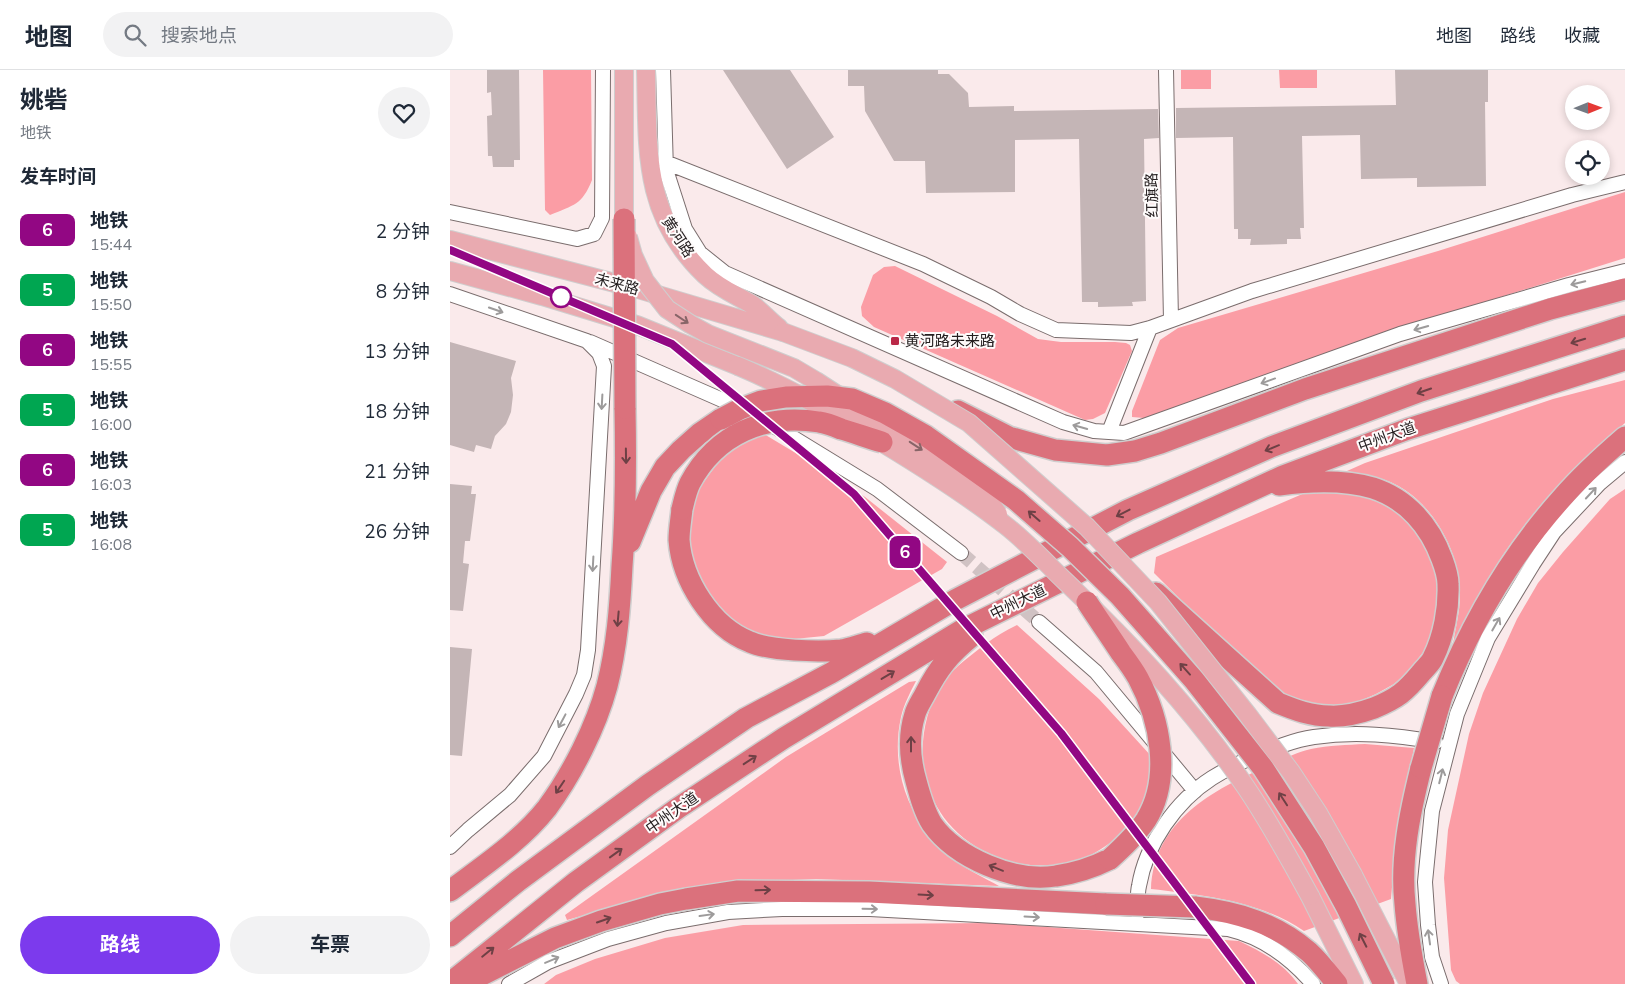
<!DOCTYPE html>
<html lang="zh">
<meta charset="utf-8">
<style>
:root{--surface:#fff;--page:#f2f2f3;--text:#1f2937;--muted:#747a83;--line:#e0e1e3;--accent:#7c3aed}
body{margin:0;font-family:"Nunito Sans","Noto Sans SC",sans-serif;background:var(--page);color:var(--text);height:100vh;display:flex;flex-direction:column;font-size:19px;white-space:nowrap}
*{box-sizing:border-box;margin:0}
p{font-size:16px;color:var(--muted)}
.icon{flex:none;width:28px;height:28px;fill:none;stroke:currentColor;stroke-width:2;stroke-linecap:round;stroke-linejoin:round}
.map{position:relative;flex:1;overflow:hidden}
.panel{display:flex;flex-direction:column;background:var(--surface);width:450px}
.panel>*{flex:none}
.badge{padding:0 10px;border-radius:8px;font-size:18px;line-height:32px}
.needle{width:32px;rotate:89deg}
.fabs{position:absolute;left:1115px;top:15px;display:grid;gap:10px}
.fabs a{display:grid;place-items:center;width:45px;height:45px;border-radius:50%;background:var(--surface);box-shadow:0 2px 8px #0003;font-size:25px}
.map>.badge{position:absolute;translate:-50% -50%;box-shadow:0 0 0 2px #fff}
h2{padding:0 20px;font-size:19px;line-height:45px}
.round{display:grid;place-items:center;flex:none;width:52px;height:52px;border-radius:26px;background:var(--page)}
.overview{display:flex;align-items:center;justify-content:space-between;height:85px;padding:0 20px}
h1{font-size:24px;font-weight:700;line-height:38px}
.cta{display:flex;gap:10px;margin-top:auto;padding:10px 20px}
.cta a{flex:1;height:58px;border-radius:30px;background:var(--accent);color:#fff;font-size:20px;font-weight:700;line-height:58px;text-align:center}
.cta a+a{background:var(--page);color:var(--text)}
ul{padding:0;list-style:none}
li{display:flex;align-items:center;gap:15px;height:60px;padding:0 20px}
li div{flex:1}
li b{display:block;font-size:19px}
li em{font-style:normal}
li .badge{min-width:55px;font-weight:700;text-align:center}
header{display:flex;align-items:center;gap:30px;box-sizing:border-box;height:70px;padding:0 25px;background:var(--surface);border-bottom:1px solid var(--line)}
header strong{font-size:24px}
nav{display:flex;gap:28px;margin-inline-start:auto;font-size:18px}
.search{width:350px;height:45px;background:var(--page);display:flex;align-items:center;gap:12px;box-sizing:border-box;padding:0 18px;border-radius:28px;color:var(--muted);font-size:19px}
main{display:flex;flex:1;min-height:0}
.map>svg:first-child{display:block}
.green{fill:#fb9da5}
.building{fill:#c4b5b6}
.lines{fill:none;stroke-linecap:round;stroke-linejoin:round}
.minor-tunnel{stroke:#d0c2c3;stroke-width:14;stroke-dasharray:14 7;stroke-linecap:butt}
.minor-casing{stroke:#7a6d6d;stroke-width:16}
.major-casing{stroke:#cfcece;stroke-width:20}
.highway-casing{stroke:#cfcece;stroke-width:24}
.minor{stroke:#fff;stroke-width:14}
.major{stroke:#e9aab0;stroke-width:18}
.highway{stroke:#db717c;stroke-width:21}
.major-bridge-casing{stroke:#cfcece;stroke-width:20;stroke-linecap:butt}
.highway-bridge-casing{stroke:#cfcece;stroke-width:24;stroke-linecap:butt}
.major-bridge{stroke:#e9aab0;stroke-width:18}
.highway-bridge{stroke:#db717c;stroke-width:21}
.oneway{stroke:#9d9b9b}
.oneway2{stroke:#886568}
.oneway3{stroke:#6e4045}
.line-casing{stroke:#fff;stroke-width:11}
.line{stroke:#920783;stroke-width:8}
.stop-dot{fill:#fff;stroke:#920783;stroke-width:2.5}
.poi-dot{fill:#b92746;stroke:#fefbfb;stroke-width:2}
.labels{text-anchor:middle;stroke-width:4;stroke-linejoin:round;paint-order:stroke}
.street-label{font-size:15px;fill:#262021;stroke:#fefbfb}
.poi-label{font-size:15px;fill:#262021;stroke:#fefbfb;text-anchor:start}
</style>
<header>
<strong>地图</strong>
<div class="search"><svg class="icon" aria-label="search" viewBox="0 0 24 24"><circle cx="10" cy="10" r="6"/><path d="M15 15l6 6"/></svg>搜索地点</div>
<nav><a>地图</a><a>路线</a><a>收藏</a></nav>
</header>
<main>
<section class="panel">
<div class="overview"><div><h1>姚砦</h1><p>地铁</p></div><a class="round"><svg class="icon" aria-label="heart" viewBox="0 0 24 24"><path d="M12 20l-8-8c-3-5 5-10 8-4 3-6 11-1 8 4z"/></svg></a></div>
<h2>发车时间</h2>
<ul>
<li><span class="badge" style="background:#920783;color:#fff">6</span><div><b>地铁</b><p>15:44</p></div><em>2 分钟</em></li>
<li><span class="badge" style="background:#00a651;color:#fff">5</span><div><b>地铁</b><p>15:50</p></div><em>8 分钟</em></li>
<li><span class="badge" style="background:#920783;color:#fff">6</span><div><b>地铁</b><p>15:55</p></div><em>13 分钟</em></li>
<li><span class="badge" style="background:#00a651;color:#fff">5</span><div><b>地铁</b><p>16:00</p></div><em>18 分钟</em></li>
<li><span class="badge" style="background:#920783;color:#fff">6</span><div><b>地铁</b><p>16:03</p></div><em>21 分钟</em></li>
<li><span class="badge" style="background:#00a651;color:#fff">5</span><div><b>地铁</b><p>16:08</p></div><em>26 分钟</em></li>
</ul>
<div class="cta"><a>路线</a><a>车票</a></div>
</section>
<div class="map">
<svg width="1175" height="914" viewBox="0 0 1175 914">
<rect width="100%" height="100%" fill="#faeaeb"/>
<path class="green" d="M 93,0 L 141,0 L 142,110 C 132,135 124,135 100,145 L 95,140 Z
M 731,0 L 761,0 L 761,19 L 731,19 Z
M 829,0 L 867,0 L 867,18 L 830,18 Z
M 1175,122 L 1175,188 L 898,275 L 713,344 L 694,348 L 682,347 L 682,341 L 710,270 L 728,258 L 988,181 Z
M 445,196 L 547,246 L 588,269 L 611,272 L 665,272 L 676,273 L 680,275 L 682,281 L 655,343 L 643,349 L 635,350 L 424,257 L 412,246 L 411,237 L 423,205 L 434,197 Z
M 1175,310 L 1175,353 C 1129,392 1086,435 1053,485 C 1034,513 1019,546 1003,575 C 1005,559 1010,542 1010,526 C 1011,487 987,441 955,420 C 938,408 916,405 897,401 L 915,393 L 1103,329 Z
M 314,364 L 379,403 L 415,427 L 497,492 L 492,499 L 374,566 L 334,570 L 306,564 L 278,549 L 250,517 L 239,472 L 240,448 L 248,420 L 272,387 L 289,374 Z
M 889,418 L 922,427 L 948,441 L 963,453 L 984,492 L 987,507 L 988,523 L 985,557 L 974,581 L 957,603 L 944,614 L 926,624 L 910,631 L 887,636 L 845,631 L 816,615 L 704,503 L 706,487 L 857,422 Z
M 1175,419 L 1175,914 L 1010,914 L 1006,911 L 1001,900 L 994,808 L 998,760 L 1019,664 L 1033,623 L 1067,549 L 1088,513 L 1113,482 L 1160,429 Z
M 567,555 L 649,629 L 702,687 C 701,696 701,706 699,714 C 696,727 689,745 681,756 C 674,766 661,772 651,779 C 630,793 612,796 586,795 C 566,795 550,789 532,780 C 469,746 457,672 492,612 C 496,606 503,601 508,596 C 527,580 544,566 567,555 Z
M 466,611 C 460,623 454,634 451,647 C 442,688 452,732 479,764 C 487,774 495,784 506,791 C 519,801 535,808 549,816 L 366,809 L 274,813 L 207,825 L 117,850 L 115,845 L 336,687 L 459,612 Z
M 915,674 L 964,678 L 946,769 L 941,829 L 854,861 C 810,831 753,825 701,819 C 704,751 762,720 818,696 C 832,690 846,682 861,679 C 879,675 897,675 915,674 Z
M 541,853 L 789,871 C 812,882 833,893 848,914 L 94,914 L 106,905 L 145,889 L 215,868 L 293,855 Z"/>
<path class="building" d="M 37,0 L 69,0 L 70,90 L 64,90 L 64,97 L 43,97 L 42,86 L 38,86 L 37,46 L 42,45 L 41,22 L 37,23 Z
M 273,0 L 340,0 L 384,67 L 337,99 Z
M 398,0 L 488,0 L 488,4 L 499,4 L 518,23 L 519,37 L 564,36 L 564,41 L 708,39 L 709,68 L 694,69 L 696,231 L 682,232 L 683,236 L 648,237 L 648,232 L 632,232 L 629,69 L 565,70 L 565,122 L 476,123 L 475,91 L 444,91 L 415,41 L 414,16 L 398,16 Z
M 945,0 L 1038,0 L 1038,32 L 1035,32 L 1036,116 L 967,117 L 967,108 L 911,109 L 910,65 L 852,66 L 854,158 L 850,158 L 851,169 L 837,169 L 837,174 L 800,175 L 801,169 L 788,169 L 788,159 L 784,159 L 783,67 L 726,68 L 726,38 L 946,35 Z
M 0,272 L 66,291 L 61,308 L 63,325 L 61,342 L 56,354 L 45,366 L 41,379 L 26,375 L 24,382 L 0,375 Z
M 0,414 L 22,416 L 21,424 L 26,424 L 20,471 L 15,471 L 13,493 L 19,494 L 13,541 L 0,540 Z
M 0,577 L 22,579 L 12,686 L 0,685 Z"/>
<g class="lines">
<path class="minor-tunnel" d="M 511,483 L 589,552"/>
<g class="minor-casing">
<path id="minor" d="M 213,0 L 216,100 L 235,159 L 250,183 L 275,203 L 613,352 L 644,361 L 674,363 L 950,264 L 1119,215 L 1175,201
M 716,0 L 721,250
M 215,92 L 473,194 L 541,227 L 570,244 L 606,260 L 681,263 L 700,258 L 802,221 L 1122,125 L 1175,112
M 0,142 L 127,169 L 144,164 L 152,148 L 153,0
M 0,224 L 137,271 L 149,283 L 154,296 L 138,580 L 134,605 L 126,624 L 94,686 L 60,725 L 18,760 L 0,777
M 140,272 L 295,340
M 316,351 L 427,419 L 511,483
M 659,362 L 700,258
M 589,552 L 646,602 L 745,721
M 688,843 C 688,834 687,824 689,816 C 696,774 726,731 762,708 C 775,700 789,693 803,687 C 822,679 843,670 864,667 C 906,661 945,665 986,672
M 59,914 L 98,892 L 158,869 L 216,853 L 278,842 L 332,839 L 420,839 L 778,859 C 812,867 840,887 863,914
M 991,914 L 982,887 L 978,855 L 975,812 L 982,741 L 1007,644 L 1038,568 L 1083,494 L 1104,462 L 1149,414 L 1175,392"/>
</g>
<g class="major-casing">
<path id="major" d="M 174,0 L 174,149
M 196,0 C 198,79 192,145 255,205 C 270,219 286,225 303,235 C 312,242 320,251 329,258
M 0,170 L 188,219 L 333,262
M 0,201 L 92,226 L 187,255 L 288,296
M 903,805 L 959,914
M 860,826 L 904,914"/>
</g>
<g class="highway-casing">
<path id="highway" d="M 508,341 L 559,367 L 605,380 L 657,385 L 685,381 L 711,373 L 855,319 L 1100,239 L 1175,219
M 232,439 C 231,449 229,460 229,470 C 232,510 261,557 300,572 C 321,581 368,582 391,580 C 399,579 409,575 417,573
M 180,472 L 201,421 L 215,397 L 231,380 L 249,364 L 271,349
M 706,523 L 828,633 C 845,640 861,646 879,646 C 894,647 910,643 924,638 C 948,628 955,622 971,603 C 975,598 981,593 983,588 C 994,566 999,538 998,514 C 998,506 995,497 992,489 C 980,456 957,429 923,418 C 893,409 859,411 829,415
M 522,566 C 499,585 489,597 475,624 C 472,630 467,637 465,644 C 458,666 460,690 466,711 C 470,726 474,741 482,754 C 506,788 565,813 606,806 C 627,803 642,798 660,789
M 992,626 C 1021,554 1060,486 1112,428 C 1131,406 1153,386 1175,367
M 0,821 C 33,796 71,771 97,738 C 122,704 146,657 157,616 C 167,577 170,537 172,496 C 176,443 176,391 175,338
M 745,837 C 788,842 825,853 859,882 C 869,891 878,903 887,914
M 0,866 L 68,811 L 198,715 L 296,648 L 381,603 L 505,530 L 678,440 L 821,377 L 971,321 L 1175,256
M 0,913 L 126,812 L 228,738 L 334,668 L 512,560 L 688,473 L 833,406 L 958,359 L 1175,290
M 14,914 L 105,868 L 151,851 L 210,834 L 236,829 L 288,821 L 419,822 L 656,834
M 967,914 C 962,888 957,861 955,834 C 950,789 960,742 971,698"/>
</g>
<use href="#minor" class="minor"/>
<use href="#major" class="major"/>
<use href="#highway" class="highway"/>
<g class="major-bridge-casing">
<path id="major-bridge" d="M 178,167 L 183,185 L 195,211 L 217,239 L 240,254 L 258,264 L 344,298 L 366,311 L 530,418 L 548,444
M 333,262 L 402,288 L 445,309 L 519,353 L 637,457 L 708,532 L 798,645 L 841,702 L 868,743 L 903,805
M 288,296 C 340,318 388,346 436,375 C 477,400 518,426 555,455 C 577,472 596,493 616,512 C 682,575 744,641 795,716 C 819,751 839,788 860,826"/>
</g>
<g class="highway-bridge-casing">
<path id="highway-bridge" d="M 174,149 L 175,338
M 271,349 L 290,339 L 311,331 L 336,327 L 377,326 L 402,329 L 435,343 L 476,366 L 566,430 L 620,477 L 670,526 L 744,610 L 813,698 L 864,777 L 896,836 L 934,914
M 232,439 C 234,431 236,421 240,413 C 266,364 315,343 369,352 C 377,353 384,356 391,359 C 405,363 418,368 432,372
M 637,532 C 648,549 660,566 671,583 C 677,591 683,599 688,608 C 710,649 722,708 696,750 C 686,765 673,777 660,789
M 971,698 L 992,626
M 656,834 L 745,837"/>
</g>
<use href="#major-bridge" class="major-bridge"/>
<use href="#highway-bridge" class="highway-bridge"/>
</g>
<defs><path id="oneway-shaft" d="M-6 0H5M1.5-3L5.5 0L1.5 3" fill="none" stroke-width="1.6" stroke-linecap="round" stroke-linejoin="round" transform="scale(1.25)"/></defs>
<g class="oneway">
<use href="#oneway-shaft" transform="translate(1128 213) rotate(166)"/>
<use href="#oneway-shaft" transform="translate(46 240) rotate(19)"/>
<use href="#oneway-shaft" transform="translate(971 258) rotate(164)"/>
<use href="#oneway-shaft" transform="translate(818 311) rotate(160)"/>
<use href="#oneway-shaft" transform="translate(152 332) rotate(93)"/>
<use href="#oneway-shaft" transform="translate(630 357) rotate(-164)"/>
<use href="#oneway-shaft" transform="translate(1141 423) rotate(-47)"/>
<use href="#oneway-shaft" transform="translate(143 494) rotate(93)"/>
<use href="#oneway-shaft" transform="translate(1046 554) rotate(-60)"/>
<use href="#oneway-shaft" transform="translate(112 651) rotate(118)"/>
<use href="#oneway-shaft" transform="translate(991 706) rotate(-76)"/>
<use href="#oneway-shaft" transform="translate(420 839) rotate(1)"/>
<use href="#oneway-shaft" transform="translate(257 845) rotate(-8)"/>
<use href="#oneway-shaft" transform="translate(582 847) rotate(3)"/>
<use href="#oneway-shaft" transform="translate(979 867) rotate(-98)"/>
<use href="#oneway-shaft" transform="translate(102 890) rotate(-23)"/>
</g>
<g class="oneway2">
<use href="#oneway-shaft" transform="translate(232 249) rotate(34)"/>
<use href="#oneway-shaft" transform="translate(466 376) rotate(33)"/>
</g>
<g class="oneway3">
<use href="#oneway-shaft" transform="translate(1128 271) rotate(163)"/>
<use href="#oneway-shaft" transform="translate(974 321) rotate(161)"/>
<use href="#oneway-shaft" transform="translate(822 378) rotate(158)"/>
<use href="#oneway-shaft" transform="translate(176 386) rotate(89)"/>
<use href="#oneway-shaft" transform="translate(673 443) rotate(153)"/>
<use href="#oneway-shaft" transform="translate(584 446) rotate(-139)"/>
<use href="#oneway-shaft" transform="translate(168 549) rotate(95)"/>
<use href="#oneway-shaft" transform="translate(735 599) rotate(-132)"/>
<use href="#oneway-shaft" transform="translate(438 605) rotate(-31)"/>
<use href="#oneway-shaft" transform="translate(461 674) rotate(-90)"/>
<use href="#oneway-shaft" transform="translate(300 690) rotate(-33)"/>
<use href="#oneway-shaft" transform="translate(110 717) rotate(124)"/>
<use href="#oneway-shaft" transform="translate(833 729) rotate(-123)"/>
<use href="#oneway-shaft" transform="translate(166 783) rotate(-36)"/>
<use href="#oneway-shaft" transform="translate(546 798) rotate(-158)"/>
<use href="#oneway-shaft" transform="translate(313 820) rotate(-1)"/>
<use href="#oneway-shaft" transform="translate(476 825) rotate(3)"/>
<use href="#oneway-shaft" transform="translate(154 850) rotate(-19)"/>
<use href="#oneway-shaft" transform="translate(913 870) rotate(-117)"/>
<use href="#oneway-shaft" transform="translate(38 882) rotate(-39)"/>
</g>
<g class="lines">
<g class="line-casing">
<path id="line" d="M 0,180 L 222,274 L 404,424 L 611,663 L 801,914"/>
</g>
<use href="#line" class="line"/>
</g>
<circle class="stop-dot" cx="111" cy="227" r="10"/>
<rect class="poi-dot" x="440" y="266" width="10" height="10" rx="2.5"/>
<g class="labels">
<g class="street-label">
<text transform="translate(702 125) rotate(-91)" y="5">红旗路</text>
<text transform="translate(228 167) rotate(57)" y="5">黄河路</text>
<text transform="translate(167 214) rotate(15)" y="5">未来路</text>
<text transform="translate(937 367) rotate(-20)" y="5">中州大道</text>
<text transform="translate(568 532) rotate(-26)" y="5">中州大道</text>
<text transform="translate(222 743) rotate(-35)" y="5">中州大道</text>
</g>
<g class="poi-label">
<text x="455" y="276">黄河路未来路</text>
</g>
</g>
</svg>
<div class="fabs">
<a><svg class="needle" viewBox="-14 -14 28 28"><path d="M0-13l5 13h-10z" fill="#e53935"/><path d="M0 13l5-13h-10z" fill="#747a83"/></svg></a>
<a><svg class="icon" aria-label="locate" viewBox="0 0 24 24"><circle cx="12" cy="12" r="6"/><path d="M12 2v4M12 18v4M2 12h4M18 12h4"/></svg></a>
</div>
<b class="badge" style="left:455px;top:482px;background:#920783;color:#fff">6</b>
</div>
</main>
